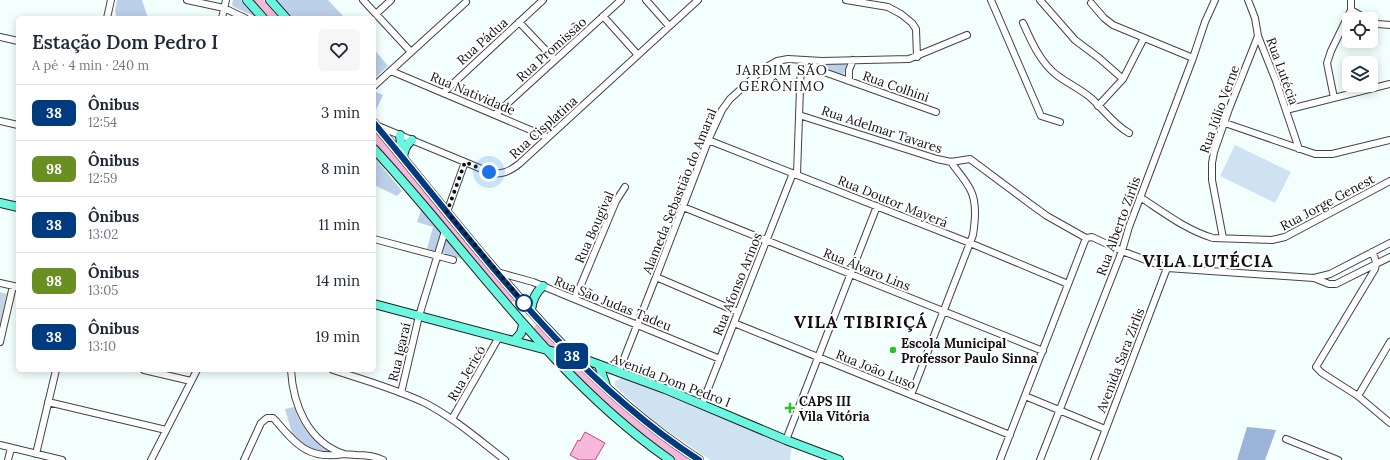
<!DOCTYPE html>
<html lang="pt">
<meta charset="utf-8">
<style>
:root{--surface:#fff;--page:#f6f6f7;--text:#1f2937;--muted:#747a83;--line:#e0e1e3}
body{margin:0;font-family:Lora,serif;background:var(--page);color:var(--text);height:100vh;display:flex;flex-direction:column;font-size:15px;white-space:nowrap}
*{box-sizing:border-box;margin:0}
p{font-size:13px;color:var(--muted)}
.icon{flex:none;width:22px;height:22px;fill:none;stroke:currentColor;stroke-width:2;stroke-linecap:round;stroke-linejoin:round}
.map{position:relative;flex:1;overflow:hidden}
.sheet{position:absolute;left:16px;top:16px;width:360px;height:356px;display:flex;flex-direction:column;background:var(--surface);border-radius:6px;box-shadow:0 2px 10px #0003}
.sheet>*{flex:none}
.badge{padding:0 8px;border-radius:6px;font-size:14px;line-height:26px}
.fabs{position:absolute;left:1342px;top:12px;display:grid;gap:8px}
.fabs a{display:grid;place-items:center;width:36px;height:36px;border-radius:6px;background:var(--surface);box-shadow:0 2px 10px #0003;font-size:20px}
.you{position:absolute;width:20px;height:20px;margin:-10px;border:3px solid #fff;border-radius:50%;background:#1a73e8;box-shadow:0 0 0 6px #1a73e833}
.map>.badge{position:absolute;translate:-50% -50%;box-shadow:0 0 0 2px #fff}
.round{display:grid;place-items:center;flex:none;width:42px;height:42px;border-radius:6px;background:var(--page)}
.summary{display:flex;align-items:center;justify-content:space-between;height:68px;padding:0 16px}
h1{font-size:19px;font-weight:600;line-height:30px}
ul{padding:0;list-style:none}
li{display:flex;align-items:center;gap:12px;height:56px;padding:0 16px;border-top:1px solid var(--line)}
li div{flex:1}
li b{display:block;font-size:15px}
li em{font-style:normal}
li .badge{min-width:44px;font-weight:700;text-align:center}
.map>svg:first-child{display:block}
.green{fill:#bcd0ea}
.forest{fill:#9cb3da}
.cemetery{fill:#c3d5e2}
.pitch{fill:#cee2f1}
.water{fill:#f6b8da;stroke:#cc4089}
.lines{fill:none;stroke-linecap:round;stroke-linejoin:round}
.river{stroke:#f6b8da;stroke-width:10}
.minor-casing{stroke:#434343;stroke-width:8}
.major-casing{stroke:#212121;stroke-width:10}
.minor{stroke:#fff;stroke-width:6}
.major{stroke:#6bf7df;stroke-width:8}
.line-casing{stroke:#fff;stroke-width:9}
.line{stroke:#003b80;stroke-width:6}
.walk{stroke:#101010;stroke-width:4;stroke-dasharray:0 7.2}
.stop-dot{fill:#fff;stroke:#003b80;stroke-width:2}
.poi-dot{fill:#28c02d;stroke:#fff;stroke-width:1.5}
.labels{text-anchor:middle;stroke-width:4;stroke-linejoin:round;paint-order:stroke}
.street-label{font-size:13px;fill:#101010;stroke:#fff}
.poi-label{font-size:13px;font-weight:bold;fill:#101010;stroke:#fff;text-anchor:start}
.neighbourhood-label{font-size:14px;letter-spacing:1px;fill:#101010;stroke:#fff}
.district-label{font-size:17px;font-weight:bold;letter-spacing:1px;fill:#101010;stroke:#fff}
</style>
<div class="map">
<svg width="1390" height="460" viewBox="0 0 1390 460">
<rect width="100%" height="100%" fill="#f3fffd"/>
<path class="green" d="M 117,0 L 142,0 L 148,18 L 117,18 L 115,11 Z
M 233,0 L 241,0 L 259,18 L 234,7 L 232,5 Z
M 275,0 L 328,0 L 345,18 L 291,18 Z
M 374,49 L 388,66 L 374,79 Z
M 847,63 L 844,75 L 821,68 L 820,65 L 822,64 Z
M 376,92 L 383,95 L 374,114 L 374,94 Z
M 374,157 L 402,191 L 397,196 L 374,185 L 374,176 L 376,170 L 374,166 Z
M 421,210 L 462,259 L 427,249 L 433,227 L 417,222 Z
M 294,407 C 302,428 309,438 329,449 L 329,452 L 328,453 L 312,450 L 293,437 L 285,409 Z"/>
<path class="forest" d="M 1247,427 L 1276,430 L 1265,460 L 1237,460 Z"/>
<path class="cemetery" d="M 0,292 L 7,294 L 0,324 Z"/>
<path class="pitch" d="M 1235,145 L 1291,172 L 1275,203 L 1220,176 Z
M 622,378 L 729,419 L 792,446 L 790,460 L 710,460 L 652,420 L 615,386 L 615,381 Z"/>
<path class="water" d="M 585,432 L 605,443 L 595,460 L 579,460 L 570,455 L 578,440 L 580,441 Z"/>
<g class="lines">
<path class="river" d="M 257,0 L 273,18
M 374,138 L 457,232 L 512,297
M 539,329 L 562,355 L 626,415 L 683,460"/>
<g class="minor-casing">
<path id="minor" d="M 187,0 L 224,8 L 245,18
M 363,0 L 411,52
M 646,0 L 669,26
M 846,0 L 888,7 L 901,14 L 912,23 L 916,29 L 917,57
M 991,0 L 1041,116 L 1060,122
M 1040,0 L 1075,40 L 1099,58 L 1123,79
M 1248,0 L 1255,18 L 1258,36 L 1276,81 L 1299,149
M 1091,3 L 1104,18 L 1113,25 L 1193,58
M 1351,10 L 1367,19
M 376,14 L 391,0
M 603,16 L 638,55
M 107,18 L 111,0
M 222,18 L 226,0
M 1371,21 L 1378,24 L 1390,25
M 519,22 L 555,60
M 1023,23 C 1031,41 1041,64 1058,76 C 1069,84 1080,89 1091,98 C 1103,109 1114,125 1129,133
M 0,37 L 18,41
M 806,61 L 824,72 L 936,112
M 391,71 L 547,137
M 849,81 L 849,70 L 853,60
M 374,86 L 466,2
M 443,93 L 543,0
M 1334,98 L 1327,63 L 1331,51 L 1351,10 L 1351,0
M 1098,106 L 1123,79 L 1144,38
M 1286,110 L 1390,84
M 496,114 L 621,0
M 799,115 L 937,159 L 951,162 L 970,159 L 1029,203 L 1047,216 L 1086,238 L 1092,237 L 1122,251 L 1167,268 L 1314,278 L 1330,274 L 1390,243
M 0,121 L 18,125
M 1225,123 L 1315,154 L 1332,154 L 1390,140
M 378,126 L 489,172 C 501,176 510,171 519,164 L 698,0
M 708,140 L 970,243 L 1068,284
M 797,174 L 801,60
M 1140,197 C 1163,212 1186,230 1213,238 L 1272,240 L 1285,237 L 1390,181
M 683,207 L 1043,351
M 447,212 L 465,162
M 1223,238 L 1212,180 L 1212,163 L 1214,152 L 1229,109 L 1258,36
M 374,239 L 453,260
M 1372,252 C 1375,258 1377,262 1375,269 L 1316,367 L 1322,373 L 1358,396 L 1390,423
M 497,272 L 533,282 L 720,359
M 656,277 L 738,312
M 1314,278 L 1329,284 L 1336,284 L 1390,257
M 0,283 L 18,287
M 575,299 L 616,201 L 625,187
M 734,323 L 1010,435
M 0,342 L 13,286
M 144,370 L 191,381
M 291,370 C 293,405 308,442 344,454 C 347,455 352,454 356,455 C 365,455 375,456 383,460
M 333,370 C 364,380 396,389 425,403 C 454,418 479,440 505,460
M 619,371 L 656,277 L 710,136 L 722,110 L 730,99 L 763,69 L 777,61 L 788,59 L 822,61 L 909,59 L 967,35
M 401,393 L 419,316 L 445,231
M 911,395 L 973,235 C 975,221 977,204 971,191 C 966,180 957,171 951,162
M 1025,396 L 1105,429
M 1358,396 L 1390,342
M 48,402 L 166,430
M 702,404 L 793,173
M 452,419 L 499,337
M 1286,439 L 1338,460
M 786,440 L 877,206
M 0,445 L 62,460
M 36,454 L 56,370
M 8,460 L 11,448
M 151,460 L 197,370
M 244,460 L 261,423 L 267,418 L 273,418 L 276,421 C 297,446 310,460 344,454
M 1000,460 L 1086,238
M 1040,460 L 1122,251 L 1129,227 L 1193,58 L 1205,22 L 1215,0
M 1094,460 L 1167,268"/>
</g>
<g class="major-casing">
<path id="major" d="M 247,0 L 263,18
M 270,0 L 286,18
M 374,123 C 473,241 568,375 699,460
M 400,135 L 402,154
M 374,149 C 471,254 551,377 670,460
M 403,158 C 404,150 405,146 412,140
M 0,203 L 18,207
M 374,304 L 589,361 L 665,389 L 786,440 L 839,460
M 531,310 C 532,300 535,293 543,286
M 514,341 L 521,333 L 523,325
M 599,365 L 606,386"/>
</g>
<use href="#minor" class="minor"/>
<use href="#major" class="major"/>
</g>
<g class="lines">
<g class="line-casing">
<path id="line" d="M 374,123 C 474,242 567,375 699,460"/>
</g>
<use href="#line" class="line"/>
<path class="walk" d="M 489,172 L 465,162 L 447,212 L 525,304 L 524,303"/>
</g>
<circle class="stop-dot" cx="524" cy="303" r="8"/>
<g class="poi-dot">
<circle cx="893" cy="350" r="4"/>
<path d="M788 402h4v4h4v4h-4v4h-4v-4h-4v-4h4z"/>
</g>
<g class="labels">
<g class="street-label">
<text transform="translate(482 41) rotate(-42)" y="5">Rua Pádua</text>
<text transform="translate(551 49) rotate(-42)" y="5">Rua Promissão</text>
<text transform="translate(1283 71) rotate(70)" y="5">Rua Lutécia</text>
<text transform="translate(896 86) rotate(19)" y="5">Rua Colhini</text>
<text transform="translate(473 93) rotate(23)" y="5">Rua Natividade</text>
<text transform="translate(1219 109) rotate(-70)" y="5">Rua Júlio Verne</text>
<text transform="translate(543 127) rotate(-42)" y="5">Rua Cisplatina</text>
<text transform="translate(882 129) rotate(18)" y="5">Rua Adelmar Tavares</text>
<text transform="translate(679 191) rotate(-68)" y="5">Alameda Sebastião do Amaral</text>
<text transform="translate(893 201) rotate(22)" y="5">Rua Doutor Mayerá</text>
<text transform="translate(1327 202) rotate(-28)" y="5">Rua Jorge Genest</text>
<text transform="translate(1118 226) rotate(-70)" y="5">Rua Alberto Zirlis</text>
<text transform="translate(594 227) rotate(-66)" y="5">Rua Bougival</text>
<text transform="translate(867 269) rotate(22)" y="5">Rua Álvaro Lins</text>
<text transform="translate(737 284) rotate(-68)" y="5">Rua Afonso Arinos</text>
<text transform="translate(613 303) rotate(22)" y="5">Rua São Judas Tadeu</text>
<text transform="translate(399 352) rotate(-77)" y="5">Rua Igaraí</text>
<text transform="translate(1120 360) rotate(-69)" y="5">Avenida Sara Zirlis</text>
<text transform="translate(876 369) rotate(22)" y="5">Rua João Luso</text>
<text transform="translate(466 373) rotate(-60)" y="5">Rua Jericó</text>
<text transform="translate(671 380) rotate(21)" y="5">Avenida Dom Pedro I</text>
</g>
<g class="poi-label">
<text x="901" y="348">Escola Municipal<tspan x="901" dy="15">Professor Paulo Sinna</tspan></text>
<text x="799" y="406">CAPS III<tspan x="799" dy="15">Vila Vitória</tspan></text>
</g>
<g class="neighbourhood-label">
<text x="782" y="75">JARDIM SÃO<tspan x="782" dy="16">GERÔNIMO</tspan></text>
</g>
<g class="district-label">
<text x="1208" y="267">VILA LUTÉCIA</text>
<text x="861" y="328">VILA TIBIRIÇÁ</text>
</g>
</g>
</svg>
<div class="fabs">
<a><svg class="icon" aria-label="locate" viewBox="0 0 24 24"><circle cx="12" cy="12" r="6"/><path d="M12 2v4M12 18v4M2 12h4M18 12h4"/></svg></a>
<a><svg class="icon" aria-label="layers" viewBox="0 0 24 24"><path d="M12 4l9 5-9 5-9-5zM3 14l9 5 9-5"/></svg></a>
</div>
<div class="you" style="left:489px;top:172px"></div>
<b class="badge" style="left:572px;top:356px;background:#003b80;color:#fff">38</b>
<section class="sheet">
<div class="summary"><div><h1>Estação Dom Pedro I</h1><p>A pé · 4 min · 240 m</p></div><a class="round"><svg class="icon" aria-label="heart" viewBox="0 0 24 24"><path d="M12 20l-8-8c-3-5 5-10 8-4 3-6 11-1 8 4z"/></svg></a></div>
<ul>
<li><span class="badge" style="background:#003b80;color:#fff">38</span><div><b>Ônibus</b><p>12:54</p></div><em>3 min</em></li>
<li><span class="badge" style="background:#6b8e23;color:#fff">98</span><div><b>Ônibus</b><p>12:59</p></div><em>8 min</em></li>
<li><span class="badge" style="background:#003b80;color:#fff">38</span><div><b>Ônibus</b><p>13:02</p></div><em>11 min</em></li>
<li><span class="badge" style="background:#6b8e23;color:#fff">98</span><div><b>Ônibus</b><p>13:05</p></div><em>14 min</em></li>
<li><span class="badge" style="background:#003b80;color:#fff">38</span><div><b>Ônibus</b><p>13:10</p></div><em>19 min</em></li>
</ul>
</section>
</div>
